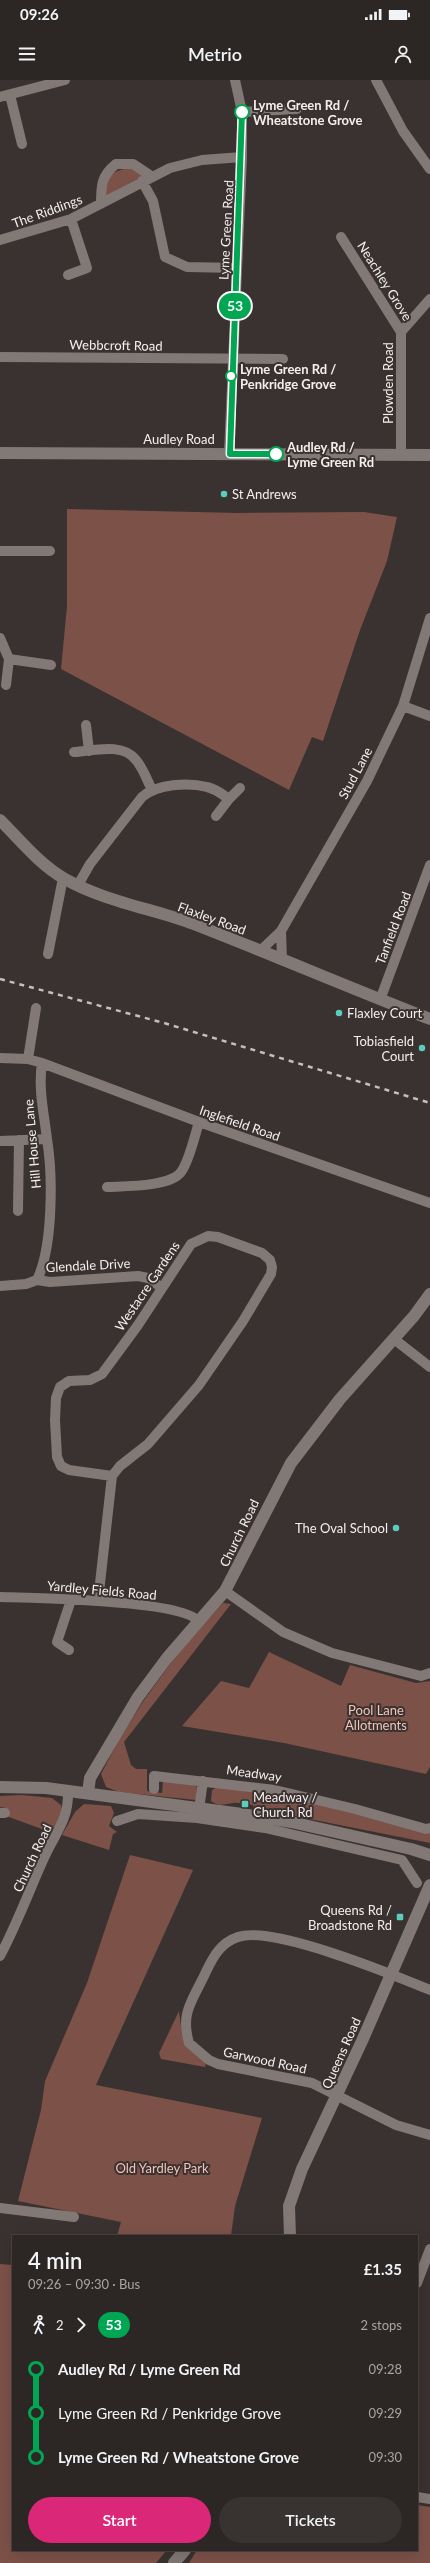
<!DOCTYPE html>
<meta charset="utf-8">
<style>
:root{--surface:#2c2624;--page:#383231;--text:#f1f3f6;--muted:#a6a5a6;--line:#484341;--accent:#db2777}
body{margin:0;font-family:Lato,sans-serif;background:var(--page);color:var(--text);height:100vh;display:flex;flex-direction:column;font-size:15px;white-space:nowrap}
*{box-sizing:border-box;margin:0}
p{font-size:13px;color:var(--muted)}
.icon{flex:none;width:22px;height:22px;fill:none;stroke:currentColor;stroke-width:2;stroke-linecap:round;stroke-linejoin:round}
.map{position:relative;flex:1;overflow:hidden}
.panel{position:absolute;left:12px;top:2155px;width:406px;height:316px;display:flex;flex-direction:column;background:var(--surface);border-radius:0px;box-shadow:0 4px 16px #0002,0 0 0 1px var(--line)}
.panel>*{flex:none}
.badge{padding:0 8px;border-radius:13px;font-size:14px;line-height:26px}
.map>.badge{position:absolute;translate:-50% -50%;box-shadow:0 0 0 2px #fff}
.legs{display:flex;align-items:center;gap:6px;height:44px;padding:0 16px;font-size:13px}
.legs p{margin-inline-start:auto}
.overview{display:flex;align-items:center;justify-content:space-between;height:68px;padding:0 16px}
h1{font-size:22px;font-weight:600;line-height:30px}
.button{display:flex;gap:8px;margin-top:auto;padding:8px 16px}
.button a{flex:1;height:46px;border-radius:24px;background:var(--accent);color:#fff;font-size:16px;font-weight:600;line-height:46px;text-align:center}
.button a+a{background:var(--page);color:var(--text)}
ul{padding:0 16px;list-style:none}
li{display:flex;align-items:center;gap:14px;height:44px;font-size:15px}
li i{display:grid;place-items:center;width:6px;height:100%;margin:0 5px;background:currentColor}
li i::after{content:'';width:10px;height:10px;margin:-5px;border:3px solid;border-radius:50%;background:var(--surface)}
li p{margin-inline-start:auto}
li:first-child i{background:linear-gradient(#0000 50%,currentColor 0)}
li:last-child i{background:linear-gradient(currentColor 50%,#0000 0)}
.status{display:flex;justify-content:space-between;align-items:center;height:28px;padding:0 20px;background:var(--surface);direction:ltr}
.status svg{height:11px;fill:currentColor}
header{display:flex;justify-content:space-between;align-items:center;height:52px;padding:0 16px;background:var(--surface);font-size:18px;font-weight:600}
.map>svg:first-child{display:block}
.green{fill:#7c5148}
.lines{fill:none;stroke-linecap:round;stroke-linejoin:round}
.street{stroke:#827876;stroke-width:10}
.secondary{stroke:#827876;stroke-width:12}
.rail{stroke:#c5bebd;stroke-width:2.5;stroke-dasharray:5 5;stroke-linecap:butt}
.line-1-casing{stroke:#fff;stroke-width:9}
.line-1{stroke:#00a651;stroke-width:6}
.stop-1-dot{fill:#fff;stroke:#00a651;stroke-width:2}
.poi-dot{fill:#5acebd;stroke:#3a3230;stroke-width:1.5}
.labels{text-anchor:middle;stroke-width:4;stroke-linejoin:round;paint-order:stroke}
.stop-label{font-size:13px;font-weight:bold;fill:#f4eeed;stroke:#3a3230;text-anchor:start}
.street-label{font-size:13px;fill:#f4eeed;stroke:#3a3230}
.poi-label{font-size:13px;fill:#f4eeed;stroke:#3a3230;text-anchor:start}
.park-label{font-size:13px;fill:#f5c3b8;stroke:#3a3230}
</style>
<div class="status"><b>09:26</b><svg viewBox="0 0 49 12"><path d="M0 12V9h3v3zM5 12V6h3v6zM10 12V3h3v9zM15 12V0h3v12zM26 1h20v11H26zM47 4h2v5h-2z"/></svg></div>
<header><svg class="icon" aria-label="menu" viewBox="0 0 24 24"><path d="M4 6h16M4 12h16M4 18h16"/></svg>Metrio<svg class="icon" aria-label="person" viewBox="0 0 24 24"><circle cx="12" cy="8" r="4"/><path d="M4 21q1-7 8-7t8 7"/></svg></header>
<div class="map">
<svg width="430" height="2483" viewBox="0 0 430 2483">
<rect width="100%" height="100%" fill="#3a3230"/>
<path class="green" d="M 124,89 L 133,89 L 143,96 L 104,117 C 104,102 109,92 124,89 Z
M 67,429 L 238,433 L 364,432 L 397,437 L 387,481 L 360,550 L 323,661 L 312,657 L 289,710 L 61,589 L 67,526 Z
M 223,1523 L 231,1524 L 124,1662 L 131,1685 L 136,1689 L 147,1689 L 147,1711 L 162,1713 L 163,1701 L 193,1704 L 197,1707 L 196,1720 L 119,1712 L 106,1707 L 101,1694 L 119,1660 L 144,1620 L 179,1572 Z
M 269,1572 L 341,1606 L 350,1585 L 416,1603 L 430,1601 L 430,1687 L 426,1694 L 284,1663 L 182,1646 L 221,1601 L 249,1608 Z
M 217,1707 L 273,1714 L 430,1751 L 430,1763 L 254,1728 L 253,1725 C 247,1725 238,1722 233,1723 C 226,1724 218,1727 211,1721 L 212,1710 Z
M 22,1715 L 52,1718 L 61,1725 L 62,1732 L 53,1753 L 6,1736 L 6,1728 L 0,1727 L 0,1716 Z
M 84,1724 L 111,1726 L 114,1733 L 109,1746 L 117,1752 L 113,1754 L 109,1770 L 62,1755 L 75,1732 Z
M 130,1775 L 193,1790 L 96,2005 L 262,2038 L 235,2126 L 231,2156 L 117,2156 L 121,2142 L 18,2121 L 41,2030 L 45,2001 L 87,1903 Z
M 179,1931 L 182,1954 L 206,1982 L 205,1987 L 161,1979 L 159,1973 Z
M 0,2184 L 13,2185 L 13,2470 L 167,2470 L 156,2483 L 0,2483 Z
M 417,2425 L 430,2427 L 430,2483 L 189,2483 L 197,2470 L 417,2470 Z"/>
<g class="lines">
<path class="street" d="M 376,0 L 403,51 L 430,89
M 10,15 L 22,64
M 0,17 L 65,0
M 242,32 L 297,29
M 142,101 L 153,121 L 165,177 L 187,187 L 237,188
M 101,124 C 101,106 101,96 116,84 L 133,84 L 151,96
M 341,157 L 401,252
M 0,160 L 71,139 L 170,88 L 202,80 L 242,77
M 68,195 L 87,188 L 71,139
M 0,277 L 283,279
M 229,373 L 242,77 L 242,32 L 235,0
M 401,375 L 401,252 L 430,219
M 0,471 L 50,471
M 0,558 L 9,579 L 51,585
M 6,605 L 9,579
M 403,626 L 430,636
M 86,645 L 89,671
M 74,672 C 92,671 123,662 136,680 C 143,688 147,700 152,710
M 229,719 L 240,708
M 78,805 L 90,784 L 142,717 C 157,704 188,702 207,707 C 216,709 222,714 229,719 L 216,736
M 281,851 L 282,880
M 260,871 L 281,851 L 367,701 L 403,626 L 430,538
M 48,874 L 63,798
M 380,920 L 430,785
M 0,978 L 28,979 L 42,983 L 199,1042 L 430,1123
M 28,979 L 36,928
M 0,1061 L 47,1059
M 107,1107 C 125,1106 170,1107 181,1092 C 189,1082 195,1055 199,1042
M 18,1131 L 19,1060
M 37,1200 L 50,1202 L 138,1196 L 148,1198 L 162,1208
M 0,1206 L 26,1204 L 37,1200 C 53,1167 53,1096 47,1059 C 44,1033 38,1009 42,983
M 394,1259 L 430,1287
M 225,1511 L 283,1552 L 332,1573 L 421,1596 L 430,1593
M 0,1517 C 32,1518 182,1520 198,1541
M 98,1521 L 112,1396 L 69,1390 L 61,1386 L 57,1377 L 55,1340 L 56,1318 L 60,1307 L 69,1301 L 90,1300 L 102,1294 L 138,1245 L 191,1164 L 208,1156 L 218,1157 L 262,1173 L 270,1180 L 272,1187 L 271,1194 L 243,1241 L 199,1305 L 148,1364 L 120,1386 L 112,1396
M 69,1570 L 57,1562 L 71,1520
M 154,1709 L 154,1696 L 275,1710 L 355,1729 L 426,1749 L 430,1748
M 0,1733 L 5,1733
M 198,1736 L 203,1701
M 117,1741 L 138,1734 L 197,1738 L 265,1748 L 402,1780 L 417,1803
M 0,1876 C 17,1844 29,1811 44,1778 C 55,1753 69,1740 68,1711
M 430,1910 C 394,1895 272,1845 238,1857 C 217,1864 211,1882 202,1900 C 190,1924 181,1935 189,1963 L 209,1980 L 218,1984 L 312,2003 L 396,2045 L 430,2055
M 0,2128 L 74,2137
M 417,2203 L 430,2169
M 417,2417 L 430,2419"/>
<path class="secondary" d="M 0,373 L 430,375
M 0,740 C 20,760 40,785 65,799 C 104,821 149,828 191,843 C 271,874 350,908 430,939
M 0,1707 L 46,1708 L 242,1734 L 291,1742 L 411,1769 L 430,1775
M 88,1713 L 90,1698 L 138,1617 L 167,1578 L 225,1511 L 291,1383 L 340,1319 L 414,1236 L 430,1214
M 290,2156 L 289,2126 L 302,2089 L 362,1961 L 430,1805
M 174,2483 L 185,2470"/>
<path class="rail" d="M 0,899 L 164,943 L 430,1023"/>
</g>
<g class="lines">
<g class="line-1-casing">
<path id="line-1" d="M 242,32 L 230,374 L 276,374"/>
</g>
<use href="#line-1" class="line-1"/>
</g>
<g class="stop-1-dot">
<circle cx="242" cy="32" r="7"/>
<circle cx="231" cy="296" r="5"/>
<circle cx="276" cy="374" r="7"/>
</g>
<g class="poi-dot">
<circle cx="224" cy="414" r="4"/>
<circle cx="339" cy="933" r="4"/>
<circle cx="422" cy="968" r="4"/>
<circle cx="396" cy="1448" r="4"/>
<rect x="241" y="1720" width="8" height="8" rx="2"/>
<rect x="396" y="1833" width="8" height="8" rx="2"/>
</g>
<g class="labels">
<g class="stop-label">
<text x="253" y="30">Lyme Green Rd /<tspan x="253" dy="15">Wheatstone Grove</tspan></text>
<text x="240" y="294">Lyme Green Rd /<tspan x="240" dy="15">Penkridge Grove</tspan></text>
<text x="287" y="372">Audley Rd /<tspan x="287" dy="15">Lyme Green Rd</tspan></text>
</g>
<g class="street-label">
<text transform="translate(47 131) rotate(-20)" y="5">The Riddings</text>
<text transform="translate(226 150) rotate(-87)" y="5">Lyme Green Road</text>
<text transform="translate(385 201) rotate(58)" y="5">Neachley Grove</text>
<text transform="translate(116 265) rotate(1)" y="5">Webbcroft Road</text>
<text transform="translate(388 303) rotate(-90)" y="5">Plowden Road</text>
<text x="179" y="364">Audley Road</text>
<text transform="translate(355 693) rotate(-62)" y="5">Stud Lane</text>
<text transform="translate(212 838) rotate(20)" y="5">Flaxley Road</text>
<text transform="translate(393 848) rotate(-69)" y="5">Tanfield Road</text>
<text transform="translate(240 1043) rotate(19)" y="5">Inglefield Road</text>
<text transform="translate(32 1064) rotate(-95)" y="5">Hill House Lane</text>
<text transform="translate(88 1185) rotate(-3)" y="5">Glendale Drive</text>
<text transform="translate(147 1206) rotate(-56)" y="5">Westacre Gardens</text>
<text transform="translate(239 1453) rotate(-64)" y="5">Church Road</text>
<text transform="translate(102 1510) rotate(5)" y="5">Yardley Fields Road</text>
<text transform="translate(254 1693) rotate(8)" y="5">Meadway</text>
<text transform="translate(32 1778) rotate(-65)" y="5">Church Road</text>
<text transform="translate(341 1973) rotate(-66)" y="5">Queens Road</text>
<text transform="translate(265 1980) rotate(12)" y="5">Garwood Road</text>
</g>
<g class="poi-label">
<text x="232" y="419">St Andrews</text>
<text x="347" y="938">Flaxley Court</text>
<text x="414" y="966" text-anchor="end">Tobiasfield<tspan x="414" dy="15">Court</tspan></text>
<text x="388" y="1453" text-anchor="end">The Oval School</text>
<text x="253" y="1722">Meadway /<tspan x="253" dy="15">Church Rd</tspan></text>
<text x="392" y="1835" text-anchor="end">Queens Rd /<tspan x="392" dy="15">Broadstone Rd</tspan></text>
</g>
<g class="park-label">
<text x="376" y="1635">Pool Lane<tspan x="376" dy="15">Allotments</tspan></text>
<text x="162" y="2093">Old Yardley Park</text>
</g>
</g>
</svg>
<b class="badge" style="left:235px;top:226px;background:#00a651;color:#fff">53</b>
<section class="panel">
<div class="overview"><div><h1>4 min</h1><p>09:26 – 09:30 · Bus</p></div><b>£1.35</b></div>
<div class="legs"><svg class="icon" aria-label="walk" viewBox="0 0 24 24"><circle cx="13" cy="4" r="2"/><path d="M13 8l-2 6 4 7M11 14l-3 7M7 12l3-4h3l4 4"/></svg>2<svg class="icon" aria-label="forward" viewBox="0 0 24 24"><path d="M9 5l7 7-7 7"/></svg><b class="badge" style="background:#00a651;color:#fff">53</b><p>2 stops</p></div>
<ul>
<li><i style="color:#00a651"></i><b>Audley Rd / Lyme Green Rd</b><p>09:28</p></li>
<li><i style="color:#00a651"></i><span>Lyme Green Rd / Penkridge Grove</span><p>09:29</p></li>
<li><i style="color:#00a651"></i><b>Lyme Green Rd / Wheatstone Grove</b><p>09:30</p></li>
</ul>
<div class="button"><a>Start</a><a>Tickets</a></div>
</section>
</div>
